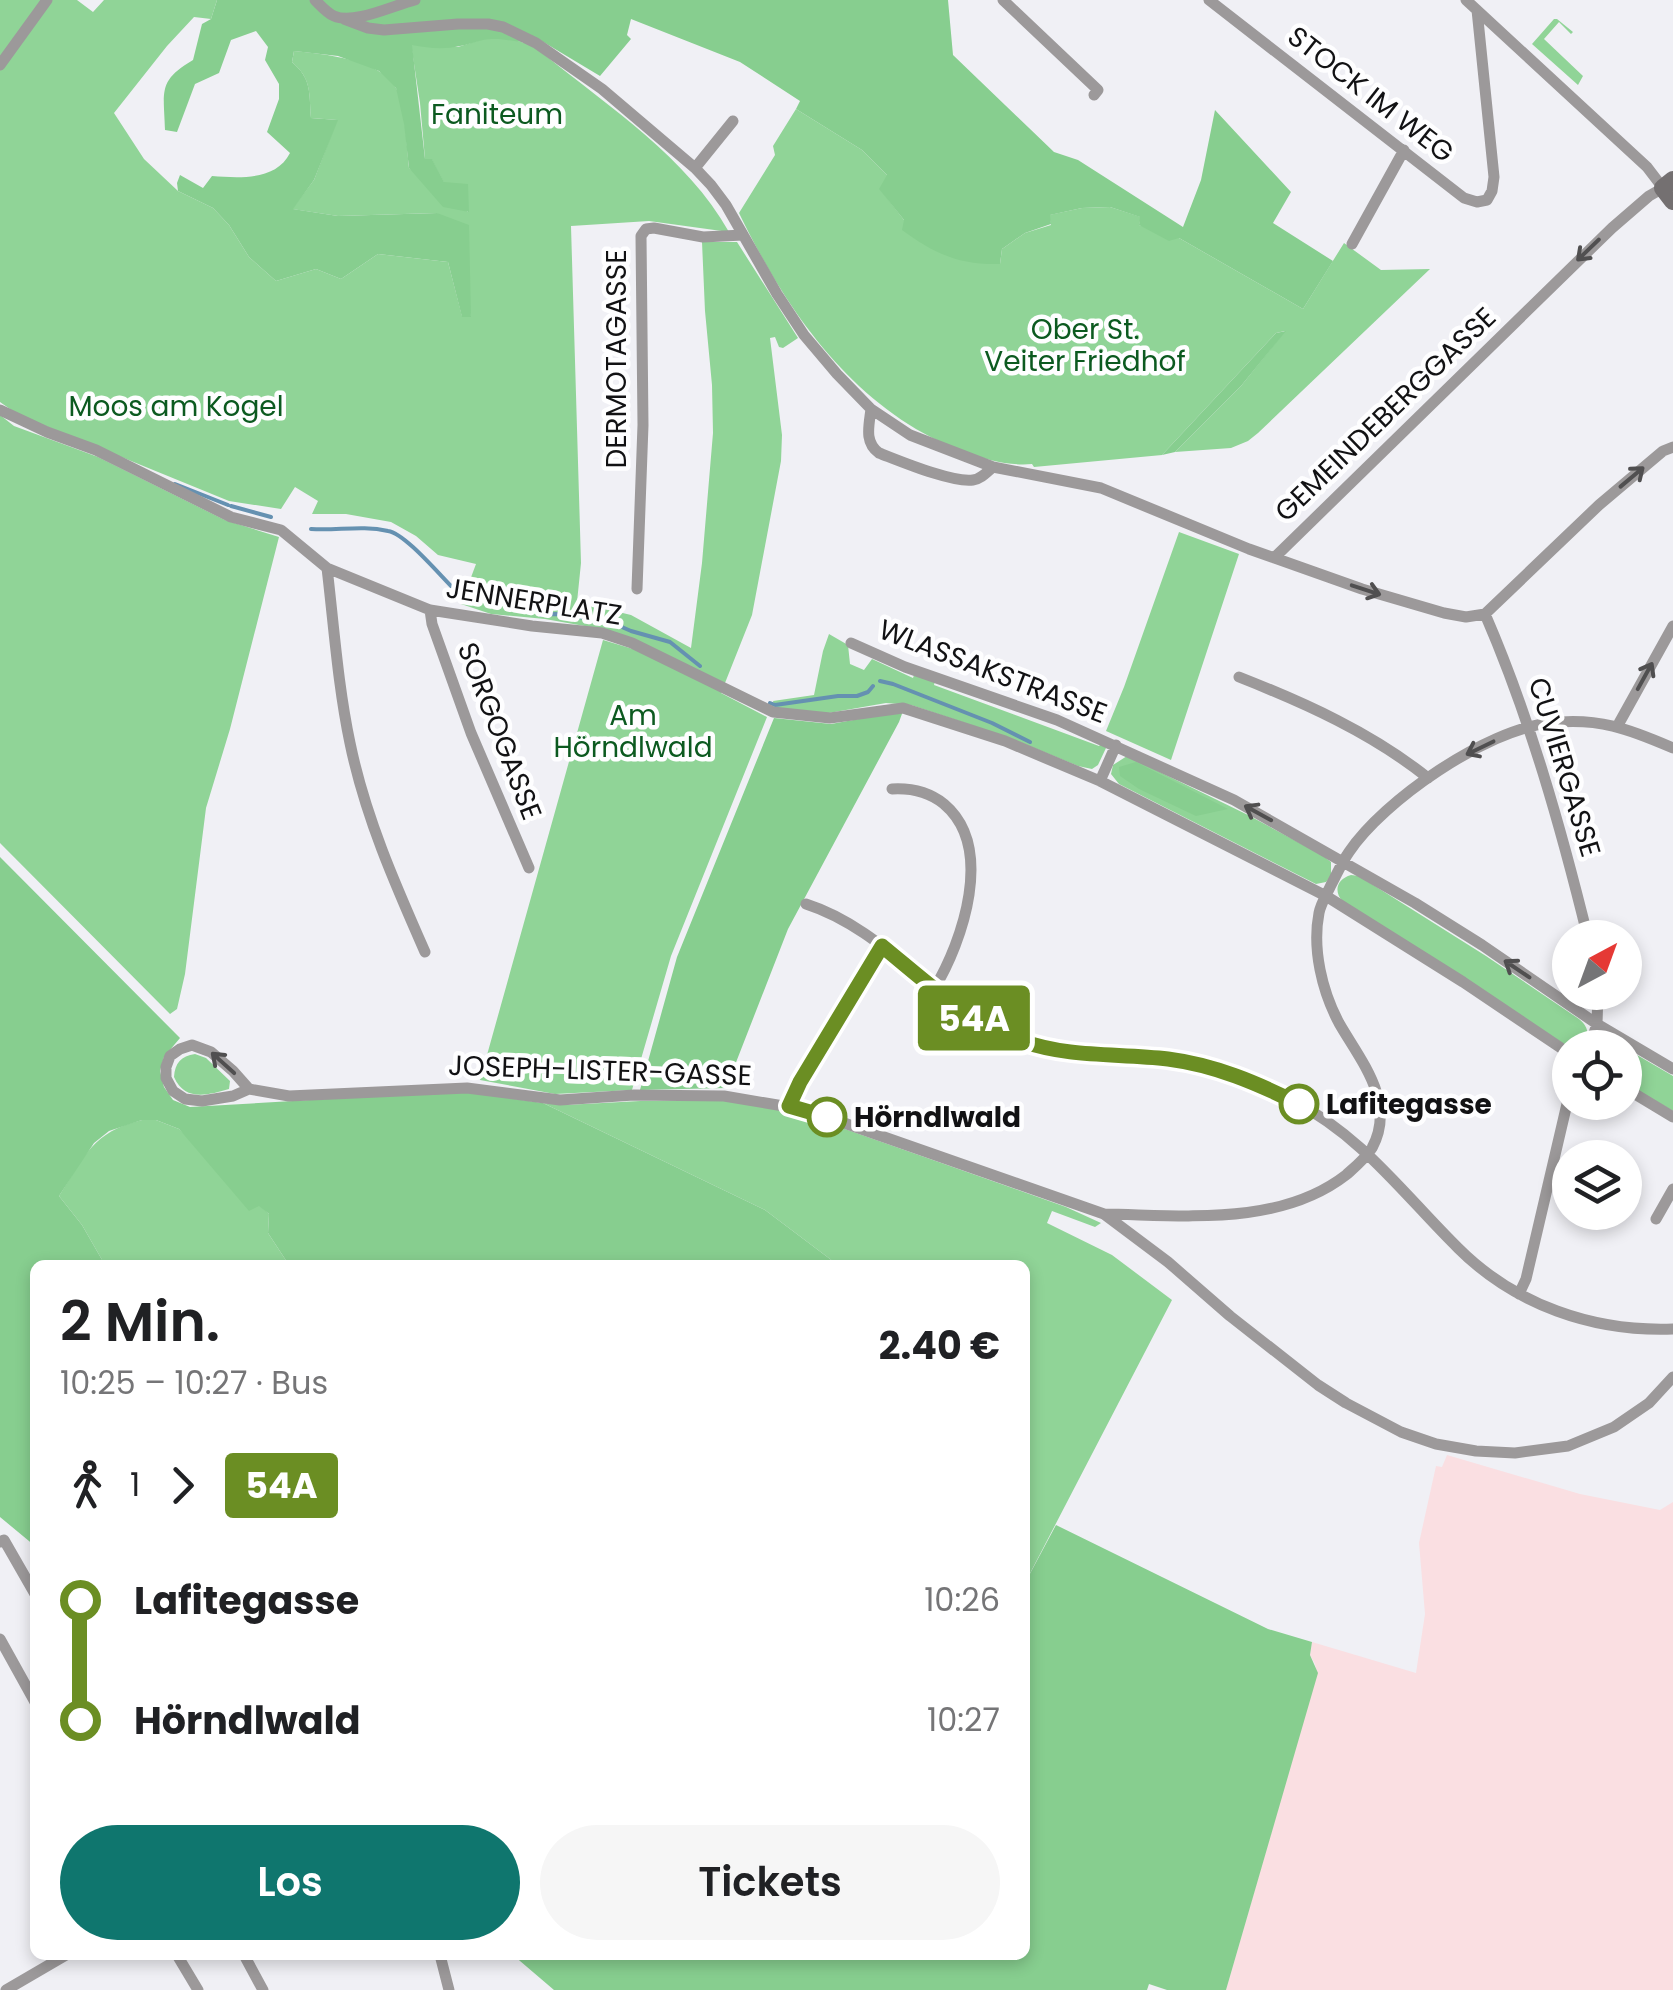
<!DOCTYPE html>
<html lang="de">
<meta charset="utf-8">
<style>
:root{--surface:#fff;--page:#f6f6f6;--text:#202124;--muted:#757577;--accent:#0f766e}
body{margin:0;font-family:Poppins,sans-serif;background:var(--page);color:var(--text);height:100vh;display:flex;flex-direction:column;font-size:38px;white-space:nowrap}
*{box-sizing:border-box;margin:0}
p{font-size:32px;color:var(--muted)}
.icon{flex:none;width:55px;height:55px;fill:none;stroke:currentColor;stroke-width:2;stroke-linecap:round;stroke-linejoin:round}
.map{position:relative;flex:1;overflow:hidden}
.drawer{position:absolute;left:30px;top:1260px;width:1000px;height:700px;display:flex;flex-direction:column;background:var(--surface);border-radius:15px;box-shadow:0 5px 15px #0003}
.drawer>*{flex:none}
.badge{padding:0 20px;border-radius:8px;font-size:35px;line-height:65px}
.needle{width:65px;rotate:41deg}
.tools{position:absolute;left:1552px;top:920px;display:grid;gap:20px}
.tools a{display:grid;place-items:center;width:90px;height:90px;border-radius:50%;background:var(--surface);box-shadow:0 5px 15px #0003;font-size:50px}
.map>.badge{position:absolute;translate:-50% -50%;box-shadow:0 0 0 5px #fff}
.legs{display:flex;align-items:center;gap:15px;height:110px;padding:0 30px;font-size:32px}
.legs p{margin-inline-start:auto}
.head{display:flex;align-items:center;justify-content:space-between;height:170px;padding:0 30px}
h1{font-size:55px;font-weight:600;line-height:75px}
.button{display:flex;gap:20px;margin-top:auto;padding:20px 30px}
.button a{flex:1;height:115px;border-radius:60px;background:var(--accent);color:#fff;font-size:40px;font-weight:600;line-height:115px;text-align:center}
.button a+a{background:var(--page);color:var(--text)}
ul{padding:0 30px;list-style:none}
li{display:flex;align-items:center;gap:35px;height:120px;font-size:38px}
li i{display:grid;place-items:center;width:15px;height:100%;margin:0 12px;background:currentColor}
li i::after{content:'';width:25px;height:25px;margin:-12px;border:8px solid;border-radius:50%;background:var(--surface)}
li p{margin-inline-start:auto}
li:first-child i{background:linear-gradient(#0000 50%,currentColor 0)}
li:last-child i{background:linear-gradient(currentColor 50%,#0000 0)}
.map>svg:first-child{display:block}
.medical{fill:#fadfe2}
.green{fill:#90d497}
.forest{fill:#87ce8f}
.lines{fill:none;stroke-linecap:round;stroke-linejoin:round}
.stream{stroke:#6591b1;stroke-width:4}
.street{stroke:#9c999a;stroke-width:11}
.secondary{stroke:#747071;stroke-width:18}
.oneway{stroke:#504f50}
.line-1-casing{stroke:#fff;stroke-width:22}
.line-1{stroke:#6b8e23;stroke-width:15}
.stop-1-dot{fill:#fff;stroke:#6b8e23;stroke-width:5}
.labels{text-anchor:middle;stroke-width:9;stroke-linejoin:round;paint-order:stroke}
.street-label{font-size:28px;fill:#121214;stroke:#fefeff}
.park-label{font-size:28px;fill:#0c5a20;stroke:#fefeff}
.stop-label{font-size:28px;font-weight:bold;fill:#121214;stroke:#fefeff;text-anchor:start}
</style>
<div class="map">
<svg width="1673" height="1990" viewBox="0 0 1673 1990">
<rect width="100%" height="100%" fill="#f0f0f5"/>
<path class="medical" d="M 1447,1455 L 1580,1494 L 1660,1510 L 1673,1502 L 1673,1990 L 1226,1990 L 1317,1673 L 1315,1664 L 1310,1655 L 1312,1642 L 1416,1673 L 1425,1614 L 1419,1543 L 1436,1466 L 1442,1467 Z"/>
<path class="green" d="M 0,0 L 77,0 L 93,12 L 104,0 L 217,0 L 211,19 L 194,17 L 167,46 L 114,113 L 144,159 L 178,191 L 213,208 L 229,225 L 249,257 L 276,281 L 316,269 L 341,279 L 378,254 L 448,262 L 462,316 L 471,316 L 437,213 L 338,216 L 292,209 L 314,180 L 337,120 L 311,118 C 309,94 312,79 292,62 L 294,51 C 323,54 381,59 396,88 C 405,104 407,149 409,168 L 468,212 L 468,185 L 444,183 L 432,160 L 425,159 L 420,103 L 411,44 L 458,47 L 483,39 L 506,38 L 529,44 L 545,55 C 610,108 687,157 729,232 L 649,221 L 571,226 L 581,563 L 577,602 L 631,615 L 691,648 L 702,563 L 713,433 L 712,385 L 705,311 L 702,242 L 737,242 L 798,338 L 783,348 L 779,347 L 775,337 L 770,338 L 782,435 L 781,461 L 752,615 L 721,693 L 767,717 L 671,956 L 632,1090 L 555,1094 L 480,1080 L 603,640 L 633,649 L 607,630 L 545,619 L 491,614 L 461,604 L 476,564 L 438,555 L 416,536 L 391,522 L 346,514 L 312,514 L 318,501 L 295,487 L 281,509 L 229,501 L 43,425 L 17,414 L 0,402 Z
M 1554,19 L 1557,19 L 1573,32 L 1571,34 L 1559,22 L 1544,39 L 1583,76 L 1578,85 L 1532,44 Z
M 796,109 L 862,150 L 888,176 L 880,189 L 904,220 L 1000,264 L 1002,249 L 1025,233 L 1051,225 L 1049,215 L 1082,208 L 1110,207 L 1141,217 L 1139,225 L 1179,238 L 1303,309 L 1344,243 L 1381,270 L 1430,269 L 1258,433 L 1248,441 L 1231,448 L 1175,452 L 1241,386 L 1285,331 L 1276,333 L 1162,455 L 1034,467 L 1032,464 C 1009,466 987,460 965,452 C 857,413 787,313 739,213 L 775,155 L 773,146 Z
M 0,415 L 14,426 L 98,457 L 225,520 L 279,537 L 230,729 L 206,808 L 185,974 L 177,1009 L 170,1014 L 0,843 Z
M 1179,532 L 1239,554 L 1171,760 L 1106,731 L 1124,687 Z
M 829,634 L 848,645 L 850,664 L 864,670 L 872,659 L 913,678 L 914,675 L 935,681 L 934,685 L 1099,746 L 1101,744 L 1106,748 L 1098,765 L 1092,769 L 1078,766 L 1010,738 L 911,705 L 886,703 L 823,714 L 775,709 L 773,701 L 814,695 L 823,651 Z
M 1127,756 L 1248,815 L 1322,855 L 1331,862 L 1331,876 L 1326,882 L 1316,884 L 1119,784 L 1111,774 L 1113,765 Z
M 1351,875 L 1359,876 L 1486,956 L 1579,1019 C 1589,1027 1590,1036 1583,1047 L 1570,1048 L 1343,902 C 1333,891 1337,879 1351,875 Z
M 1625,1048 L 1673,1076 L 1673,1111 L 1625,1083 Z
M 195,1054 L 206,1058 L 230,1081 L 229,1089 C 208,1095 185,1102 174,1077 C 175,1063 181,1056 195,1054 Z
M 727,1100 L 808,1116 L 1066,1207 L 1101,1223 L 1095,1227 L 1052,1211 L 1047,1223 L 1112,1255 L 1172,1300 L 1025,1583 L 1025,1265 L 838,1265 L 765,1210 L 543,1103 L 565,1105 L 640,1101 Z
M 142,1120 L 156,1120 L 179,1129 L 269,1214 L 268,1233 L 289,1265 L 105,1265 L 82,1225 L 59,1196 C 85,1156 92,1132 142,1120 Z"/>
<path class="forest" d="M 217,0 L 948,0 L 953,55 L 1054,152 L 1078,160 L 1183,227 L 1201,180 L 1215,110 L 1291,192 L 1273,223 L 1333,261 L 1303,309 L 1179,238 L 1169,241 L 1139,225 L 1140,217 L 1110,207 L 1082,208 L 1050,215 L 1051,224 L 1025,233 L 1002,249 L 1000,264 C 959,265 935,254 902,230 L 904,220 L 879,189 L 887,175 L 862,150 L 796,109 L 800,101 L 740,62 L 631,19 L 627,35 L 631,39 L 600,76 L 540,40 C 524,46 509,38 492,39 C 481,39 472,44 460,46 C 443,50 428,48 412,45 L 425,159 L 432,159 L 444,182 L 468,184 L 469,212 L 443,207 L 409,168 L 404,124 L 396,88 L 379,71 L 338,56 L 294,51 L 292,62 C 312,79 309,93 311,118 L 338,120 L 314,180 L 293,209 L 338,216 L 437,213 L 469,225 L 471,317 L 462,317 L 448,262 L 378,254 L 341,279 L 316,269 L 276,281 L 249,257 L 229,225 L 213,208 L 178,191 L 177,183 L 180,175 L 203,188 L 212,176 C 239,178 276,181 290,153 L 267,132 L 279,99 L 279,84 L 265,60 L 268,47 L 256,31 L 231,40 L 219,73 L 195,84 L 177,132 L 165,130 C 164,92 157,81 193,60 L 202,24 L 211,19 Z
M 1286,331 L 1241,386 L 1175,452 L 1162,455 L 1276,333 Z
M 903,711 L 899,722 L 788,929 L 726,1088 L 640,1090 L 677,957 L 774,718 L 831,724 Z
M 1136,762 L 1228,809 L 1196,816 L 1139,789 L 1120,776 L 1119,767 Z
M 0,857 L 180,1038 L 164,1057 L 160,1071 L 164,1087 L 173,1100 L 190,1107 L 446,1092 L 474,1093 L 543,1103 L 765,1210 L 838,1265 L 289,1265 L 268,1233 L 269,1214 L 259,1206 L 249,1211 L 179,1129 L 156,1120 L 142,1120 L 109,1131 L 94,1143 L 59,1196 L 82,1225 L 105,1265 L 35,1265 L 35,1546 L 0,1517 Z
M 1056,1525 L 1268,1629 L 1312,1642 L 1310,1655 L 1318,1673 L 1226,1990 L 1167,1990 L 1149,1984 L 1147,1990 L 554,1990 L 513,1955 L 1025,1955 L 1025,1583 Z"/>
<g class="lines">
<path class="stream" d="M 175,484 L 228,505
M 231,506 L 271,517
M 311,529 C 336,531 362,525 388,531 C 407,534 445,582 463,598
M 541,615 L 556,614 L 608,621 L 631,631 L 670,642 L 700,666
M 880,681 L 893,684 L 992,723 L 1030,742
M 770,703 L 775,705 L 838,696 L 857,696 L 868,692 L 873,686"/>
<path class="street" d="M 315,0 C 321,6 327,13 334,16 C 354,25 394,5 415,0
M 1003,0 L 1098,90 L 1094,95
M 1209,0 L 1464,198 L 1477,202 L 1487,200 L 1492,191 L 1494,177 L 1477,10
M 344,19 L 368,28 L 384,30 L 458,24 L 488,24 L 503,27 L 536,43 L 602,89 L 695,168 L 711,185 L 726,205 L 777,294 L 804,335 L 837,374 L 871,409 L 910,435 L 993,467 L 1101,488 L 1249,549 L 1362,589 L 1444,613 L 1466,617 L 1485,614 L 1599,505 L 1663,451 L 1673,447
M 0,65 L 47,0
M 695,168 L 733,121
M 1352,244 L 1404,150
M 871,409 C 869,426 864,442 879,453 C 900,461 952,483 973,480 C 981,479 987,472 993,467
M 0,410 L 47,432 L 96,450 L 231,517 L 281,530 L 327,568 L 430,610 L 532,626 L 602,633 L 632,643 L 773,712 L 830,718 L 903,708 L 1005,741 L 1100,781 L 1326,896 L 1463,982 L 1570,1054
M 1274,558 L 1612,228 L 1649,196 L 1663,188 L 1647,167 L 1466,0
M 327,568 C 334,627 338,686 350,743 C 365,816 395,884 425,952
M 637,589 L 643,425 L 641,236 L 646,229 L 654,228 L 703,237 L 743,235
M 430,610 L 432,624 L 471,733 L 529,868
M 1485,614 C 1530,718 1561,828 1588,938
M 851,643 L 905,667 L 1057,720 L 1234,800 L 1415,903 L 1482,945 L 1597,1024 L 1673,1069
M 1239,677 C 1305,703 1372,733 1428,778
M 1618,725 L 1673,626
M 1100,781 L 1116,745
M 892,789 C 910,788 929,792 944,804 C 995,847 963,941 934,989
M 806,904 C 887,930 937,1008 1016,1039 C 1060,1056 1104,1054 1151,1058 C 1202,1062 1250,1078 1295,1102 C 1362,1136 1406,1197 1458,1248 C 1515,1305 1593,1332 1673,1329
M 1589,1048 L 1597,1024 L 1598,992
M 1625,1088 L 1673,1117
M 249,1089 L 233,1096 L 202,1101 L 185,1099 L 173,1091 L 166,1078 L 166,1067 L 170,1056 L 180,1049 L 192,1045 L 211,1052 L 233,1071 L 249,1089 L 289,1096 L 467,1088 L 560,1100 L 634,1095 L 724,1096 L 807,1110 L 1104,1214 L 1168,1262 L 1230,1316 L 1318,1385 L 1346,1403 L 1401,1432 L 1436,1444 L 1476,1451 L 1515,1453 L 1568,1446 L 1614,1427 L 1649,1403 L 1673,1377
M 789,1106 L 799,1083 L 882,946
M 1104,1214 C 1183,1215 1279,1227 1346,1175 C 1355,1167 1366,1158 1372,1148 C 1397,1102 1360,1060 1339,1023 C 1322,991 1312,949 1319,913 C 1321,903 1327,894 1331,885 C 1337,874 1342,862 1349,852 C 1384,800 1486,730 1549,723 C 1598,717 1629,729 1673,748
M 1656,1219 L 1673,1189
M 1519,1294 L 1526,1279 L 1570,1091
M 0,1542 L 4,1540 L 35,1594
M 0,1639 L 35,1702
M 177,1955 L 198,1990
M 244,1955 L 263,1990
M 440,1955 L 449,1990
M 6,1990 L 66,1955"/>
<path class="secondary" d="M 1673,180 L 1663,188 L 1673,201"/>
</g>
<defs><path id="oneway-shaft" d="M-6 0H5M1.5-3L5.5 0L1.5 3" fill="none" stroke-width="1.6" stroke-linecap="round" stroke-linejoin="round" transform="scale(2.5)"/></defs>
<g class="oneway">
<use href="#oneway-shaft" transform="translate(1588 250) rotate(136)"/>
<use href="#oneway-shaft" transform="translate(1632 477) rotate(-40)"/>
<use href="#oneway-shaft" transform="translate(1366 590) rotate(18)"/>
<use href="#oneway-shaft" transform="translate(1645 676) rotate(-61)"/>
<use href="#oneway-shaft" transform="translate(1480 748) rotate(154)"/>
<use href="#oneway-shaft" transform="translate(1258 813) rotate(-151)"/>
<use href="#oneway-shaft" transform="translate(1517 969) rotate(-146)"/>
<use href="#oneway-shaft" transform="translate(223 1063) rotate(-138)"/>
</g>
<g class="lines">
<g class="line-1-casing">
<path id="line-1" d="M 827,1117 L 789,1106 L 800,1082 L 882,946 C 925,981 969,1023 1022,1041 C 1070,1058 1118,1053 1168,1059 C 1215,1065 1257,1083 1299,1104"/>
</g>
<use href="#line-1" class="line-1"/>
</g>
<g class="stop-1-dot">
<circle cx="1299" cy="1104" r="18"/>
<circle cx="827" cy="1117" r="18"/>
</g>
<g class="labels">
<g class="street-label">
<text transform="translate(1371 94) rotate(38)" y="10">STOCK IM WEG</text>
<text transform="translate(616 359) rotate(-90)" y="10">DERMOTAGASSE</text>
<text transform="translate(1385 414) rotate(-44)" y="10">GEMEINDEBERGGASSE</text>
<text transform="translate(534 601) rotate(9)" y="10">JENNERPLATZ</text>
<text transform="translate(993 671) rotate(21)" y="10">WLASSAKSTRASSE</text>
<text transform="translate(500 731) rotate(69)" y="10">SORGOGASSE</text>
<text transform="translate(1565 767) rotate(73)" y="10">CUVIERGASSE</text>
<text transform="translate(600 1070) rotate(2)" y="10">JOSEPH-LISTER-GASSE</text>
</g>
<g class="park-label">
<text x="497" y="124">Faniteum</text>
<text x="1085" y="339">Ober St.<tspan x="1085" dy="32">Veiter Friedhof</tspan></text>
<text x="176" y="416">Moos am Kogel</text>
<text x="633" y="725">Am<tspan x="633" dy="32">Hörndlwald</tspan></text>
</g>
<g class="stop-label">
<text x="1326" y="1114">Lafitegasse</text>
<text x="854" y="1127">Hörndlwald</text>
</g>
</g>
</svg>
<div class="tools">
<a><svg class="needle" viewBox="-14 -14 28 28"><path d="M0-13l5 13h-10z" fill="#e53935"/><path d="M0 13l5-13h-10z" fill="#757577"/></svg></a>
<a><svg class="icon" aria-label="locate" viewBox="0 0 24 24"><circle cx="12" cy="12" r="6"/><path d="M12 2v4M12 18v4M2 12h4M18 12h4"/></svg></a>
<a><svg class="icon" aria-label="layers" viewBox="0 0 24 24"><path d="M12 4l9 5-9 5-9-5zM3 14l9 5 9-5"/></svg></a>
</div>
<b class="badge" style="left:974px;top:1018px;background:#6b8e23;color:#fff">54A</b>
<section class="drawer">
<div class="head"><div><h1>2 Min.</h1><p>10:25 – 10:27 · Bus</p></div><b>2.40 €</b></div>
<div class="legs"><svg class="icon" aria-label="walk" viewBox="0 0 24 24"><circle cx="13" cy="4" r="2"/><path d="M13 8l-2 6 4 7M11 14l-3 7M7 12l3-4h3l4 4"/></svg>1<svg class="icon" aria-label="forward" viewBox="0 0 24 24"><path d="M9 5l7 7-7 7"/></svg><b class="badge" style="background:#6b8e23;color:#fff">54A</b></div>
<ul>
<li><i style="color:#6b8e23"></i><b>Lafitegasse</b><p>10:26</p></li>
<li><i style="color:#6b8e23"></i><b>Hörndlwald</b><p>10:27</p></li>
</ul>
<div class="button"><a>Los</a><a>Tickets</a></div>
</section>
</div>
